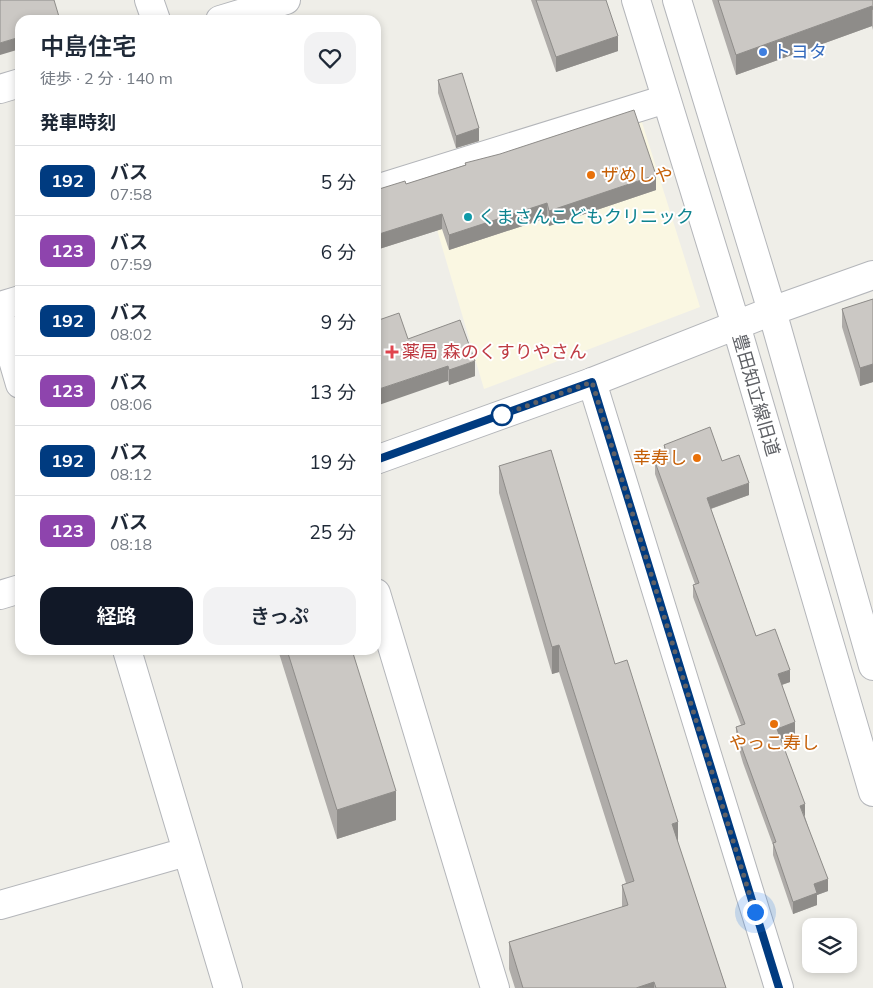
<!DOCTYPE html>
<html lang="ja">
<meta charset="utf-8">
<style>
:root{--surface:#fff;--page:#f2f2f3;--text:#1f2937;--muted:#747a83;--line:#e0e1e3;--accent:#111827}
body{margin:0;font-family:Mulish,"Noto Sans JP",sans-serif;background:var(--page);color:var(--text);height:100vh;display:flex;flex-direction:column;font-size:19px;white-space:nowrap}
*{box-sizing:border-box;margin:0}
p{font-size:16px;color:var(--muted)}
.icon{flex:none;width:28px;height:28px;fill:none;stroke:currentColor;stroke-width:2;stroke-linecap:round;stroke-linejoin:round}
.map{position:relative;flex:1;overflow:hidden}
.side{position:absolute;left:15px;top:15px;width:366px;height:640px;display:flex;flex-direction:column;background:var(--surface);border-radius:15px;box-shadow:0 2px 8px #0003}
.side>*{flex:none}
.badge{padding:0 10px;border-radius:8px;font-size:18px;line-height:32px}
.buttons{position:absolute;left:802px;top:918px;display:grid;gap:10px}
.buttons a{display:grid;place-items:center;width:55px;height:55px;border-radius:10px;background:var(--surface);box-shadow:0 2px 8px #0003;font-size:25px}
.you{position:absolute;width:25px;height:25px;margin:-12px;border:4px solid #fff;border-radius:50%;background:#1a73e8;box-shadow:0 0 0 8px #1a73e833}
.map>.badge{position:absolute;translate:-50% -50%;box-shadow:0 0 0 2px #fff}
h2{padding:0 25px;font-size:19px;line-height:45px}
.round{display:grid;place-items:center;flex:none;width:52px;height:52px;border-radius:15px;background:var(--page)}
.summary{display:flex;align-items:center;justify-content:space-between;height:85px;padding:0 25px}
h1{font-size:24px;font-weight:600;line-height:38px}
.action{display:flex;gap:10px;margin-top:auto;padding:10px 25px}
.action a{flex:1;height:58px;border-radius:15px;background:var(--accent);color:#fff;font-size:20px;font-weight:600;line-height:58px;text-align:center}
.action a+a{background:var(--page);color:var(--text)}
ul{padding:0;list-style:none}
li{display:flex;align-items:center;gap:15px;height:70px;padding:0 25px;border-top:1px solid var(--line)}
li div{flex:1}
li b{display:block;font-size:19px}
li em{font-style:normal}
li .badge{min-width:55px;font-weight:700;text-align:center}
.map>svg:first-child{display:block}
.commercial{fill:#faf7e2}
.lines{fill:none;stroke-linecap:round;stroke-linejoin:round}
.minor-casing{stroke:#b4b6ba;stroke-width:30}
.tertiary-casing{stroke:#b4b6ba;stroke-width:30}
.minor{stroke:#fff;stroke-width:28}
.tertiary{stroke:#fff;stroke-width:28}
.wall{fill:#afaca9}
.shaded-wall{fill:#8e8c89}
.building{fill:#cbc8c4;stroke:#8e8c89}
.line-casing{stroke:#fff;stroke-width:11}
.line{stroke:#003b80;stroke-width:8}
.walk{stroke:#5f6166;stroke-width:5;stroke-dasharray:0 9}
.shop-dot{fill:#3f7fe0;stroke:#fff;stroke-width:2}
.food-dot{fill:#e8710a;stroke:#fff;stroke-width:2}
.culture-dot{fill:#0f9aa8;stroke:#fff;stroke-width:2}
.health-dot{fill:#e0444e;stroke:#fff;stroke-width:2}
.stop-dot{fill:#fff;stroke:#003b80;stroke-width:2.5}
.labels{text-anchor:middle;stroke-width:4;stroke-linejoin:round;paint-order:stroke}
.shop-label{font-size:18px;fill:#366cbe;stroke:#fff;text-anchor:start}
.food-label{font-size:18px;fill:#c56008;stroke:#fff;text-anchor:start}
.culture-label{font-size:18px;fill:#0d838f;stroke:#fff;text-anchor:start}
.health-label{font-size:18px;fill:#be3a42;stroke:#fff;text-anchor:start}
.street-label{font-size:18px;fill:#5f6166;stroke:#fff}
</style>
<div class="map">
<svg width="873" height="988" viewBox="0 0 873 988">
<rect width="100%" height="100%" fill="#efeee8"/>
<path class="commercial" d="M 641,119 L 700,307 L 484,389 L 425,189 Z"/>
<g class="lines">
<g class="minor-casing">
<path id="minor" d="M 149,0 L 156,20
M 220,20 L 286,0
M 0,89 L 20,83
M 376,189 L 666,99
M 0,306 L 20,300
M 0,316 L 20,384
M 592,382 L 779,988
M 376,593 L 495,988
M 127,650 L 228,988
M 0,905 L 186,852"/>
</g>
<g class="tertiary-casing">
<path id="tertiary" d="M 636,0 L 736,325 L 873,792
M 677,0 L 772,311 L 873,666
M 376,460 L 592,382 L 772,311 L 873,275
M 0,595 L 20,589"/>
</g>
<use href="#minor" class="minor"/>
<use href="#tertiary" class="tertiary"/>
</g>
<path class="wall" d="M 531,0 L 606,0 L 618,51 L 556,72 Z
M 712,0 L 873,0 L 873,30 L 872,26 L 736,75 Z
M 438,80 L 479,141 L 456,148 L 438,93 Z
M 465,163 L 656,190 L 549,226 L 547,218 L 449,250 L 442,229 L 376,250 L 376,190 L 406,184 L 465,165 Z
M 873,299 L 873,382 L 860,386 L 842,327 L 842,309 Z
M 408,339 L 475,376 L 449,385 L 448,381 Z
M 664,445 L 722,461 L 749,495 L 711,509 L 756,636 L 790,682 L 782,685 L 795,734 L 781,739 L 828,891 L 817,895 L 817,905 L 793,914 L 773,855 L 773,845 L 743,763 L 736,739 L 736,727 L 741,725 L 693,597 L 693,585 L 695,584 L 655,474 L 655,462 L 664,458 Z
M 499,466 L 615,664 L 678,843 L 726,988 L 515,988 L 509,969 L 509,942 L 622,907 L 622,885 L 626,883 L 559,672 L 552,674 L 499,493 Z
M 278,650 L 352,650 L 396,820 L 337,839 Z"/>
<path class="shaded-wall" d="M 872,6 L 872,26 L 736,75 L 736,55 Z
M 618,36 L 618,51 L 556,72 L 556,57 Z
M 20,37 L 20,49 L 0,55 L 0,43 Z
M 479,128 L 479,141 L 456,148 L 456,136 Z
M 656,175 L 656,190 L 549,226 L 549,211 Z
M 547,203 L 547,218 L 449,250 L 449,235 Z
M 442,214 L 442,229 L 376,250 L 376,235 Z
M 475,361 L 475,376 L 449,385 L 449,370 Z
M 873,364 L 873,382 L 860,386 L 860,368 Z
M 448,366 L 448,381 L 376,406 L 376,390 Z
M 749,483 L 749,495 L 707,510 L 707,498 Z
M 559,645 L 559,672 L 552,674 L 552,647 Z
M 790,670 L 790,682 L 778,686 L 778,674 Z
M 795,722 L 795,734 L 777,741 L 777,729 Z
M 396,791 L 396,820 L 337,839 L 337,810 Z
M 805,804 L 805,817 L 800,806 Z
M 678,822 L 678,849 L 672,824 Z
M 828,879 L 828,891 L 817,895 L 817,905 L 793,914 L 793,902 L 814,884 Z
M 654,982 L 654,988 L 636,988 Z"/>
<path class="building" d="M 0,0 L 54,0 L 60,20 L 20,20 L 20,37 L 0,43 Z
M 536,0 L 606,0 L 618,36 L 556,57 Z
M 718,0 L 873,0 L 873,10 L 872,6 L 736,55 Z
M 462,73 L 479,128 L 456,136 L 438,80 Z
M 634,110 L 656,175 L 549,211 L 547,203 L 449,235 L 442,214 L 376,235 L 376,190 L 405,181 L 406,184 L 466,165 L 465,163 L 500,154 Z
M 873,299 L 873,364 L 860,368 L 842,309 Z
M 399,313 L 408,339 L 460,320 L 475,361 L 449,370 L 448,366 L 376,390 L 376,321 Z
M 710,427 L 722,461 L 739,455 L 749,483 L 707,498 L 756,636 L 775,629 L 790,670 L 778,674 L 795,722 L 777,729 L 805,804 L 800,806 L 828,879 L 814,884 L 817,893 L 793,902 L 773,843 L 776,842 L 743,751 L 736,727 L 745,724 L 693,585 L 699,583 L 655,462 L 668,457 L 664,445 Z
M 551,450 L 615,664 L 627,660 L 678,822 L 672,824 L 726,988 L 656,988 L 654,982 L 636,988 L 523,988 L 509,942 L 628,905 L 622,885 L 634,881 L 559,645 L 552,647 L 499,466 Z
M 287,650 L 352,650 L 396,791 L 337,810 Z"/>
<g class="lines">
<g class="line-casing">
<path id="line" d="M 376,460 L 592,382 L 779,988"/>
</g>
<use href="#line" class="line"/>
<path class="walk" d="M 502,415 L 592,382 L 755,912"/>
</g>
<circle class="shop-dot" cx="763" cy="52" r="5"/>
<g class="food-dot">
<circle cx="591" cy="175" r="5"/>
<circle cx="697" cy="458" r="5"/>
<circle cx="774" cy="724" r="5"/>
</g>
<circle class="culture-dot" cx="468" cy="217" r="5"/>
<path class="health-dot" d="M389.5 344.5h5v5h5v5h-5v5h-5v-5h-5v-5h5z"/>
<circle class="stop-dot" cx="502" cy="415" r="10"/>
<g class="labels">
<g class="shop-label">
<text x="773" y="58">トヨタ</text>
</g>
<g class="food-label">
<text x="601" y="181">ザめしや</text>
<text x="687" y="464" text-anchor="end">幸寿し</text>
<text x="774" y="749" text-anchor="middle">やっこ寿し</text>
</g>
<g class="culture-label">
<text x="478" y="223">くまさんこどもクリニック</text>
</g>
<g class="health-label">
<text x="402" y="358">薬局 森のくすりやさん</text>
</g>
<g class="street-label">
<text transform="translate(756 395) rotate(74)" y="6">豊田知立線旧道</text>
</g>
</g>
</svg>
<div class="buttons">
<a><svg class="icon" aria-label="layers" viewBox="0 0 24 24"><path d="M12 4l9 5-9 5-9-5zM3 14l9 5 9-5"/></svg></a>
</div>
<div class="you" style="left:755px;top:912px"></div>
<section class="side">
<div class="summary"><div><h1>中島住宅</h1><p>徒歩 · 2 分 · 140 m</p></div><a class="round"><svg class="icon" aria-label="heart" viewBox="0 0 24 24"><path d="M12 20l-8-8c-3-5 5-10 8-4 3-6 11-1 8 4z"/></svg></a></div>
<h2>発車時刻</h2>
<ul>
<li><span class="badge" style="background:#003b80;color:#fff">192</span><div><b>バス</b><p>07:58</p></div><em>5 分</em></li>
<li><span class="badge" style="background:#8e44ad;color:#fff">123</span><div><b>バス</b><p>07:59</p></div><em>6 分</em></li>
<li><span class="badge" style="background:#003b80;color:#fff">192</span><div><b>バス</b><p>08:02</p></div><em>9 分</em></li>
<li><span class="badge" style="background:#8e44ad;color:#fff">123</span><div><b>バス</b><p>08:06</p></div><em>13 分</em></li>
<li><span class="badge" style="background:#003b80;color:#fff">192</span><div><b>バス</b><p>08:12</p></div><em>19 分</em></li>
<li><span class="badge" style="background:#8e44ad;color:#fff">123</span><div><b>バス</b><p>08:18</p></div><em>25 分</em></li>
</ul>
<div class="action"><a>経路</a><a>きっぷ</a></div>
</section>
</div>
